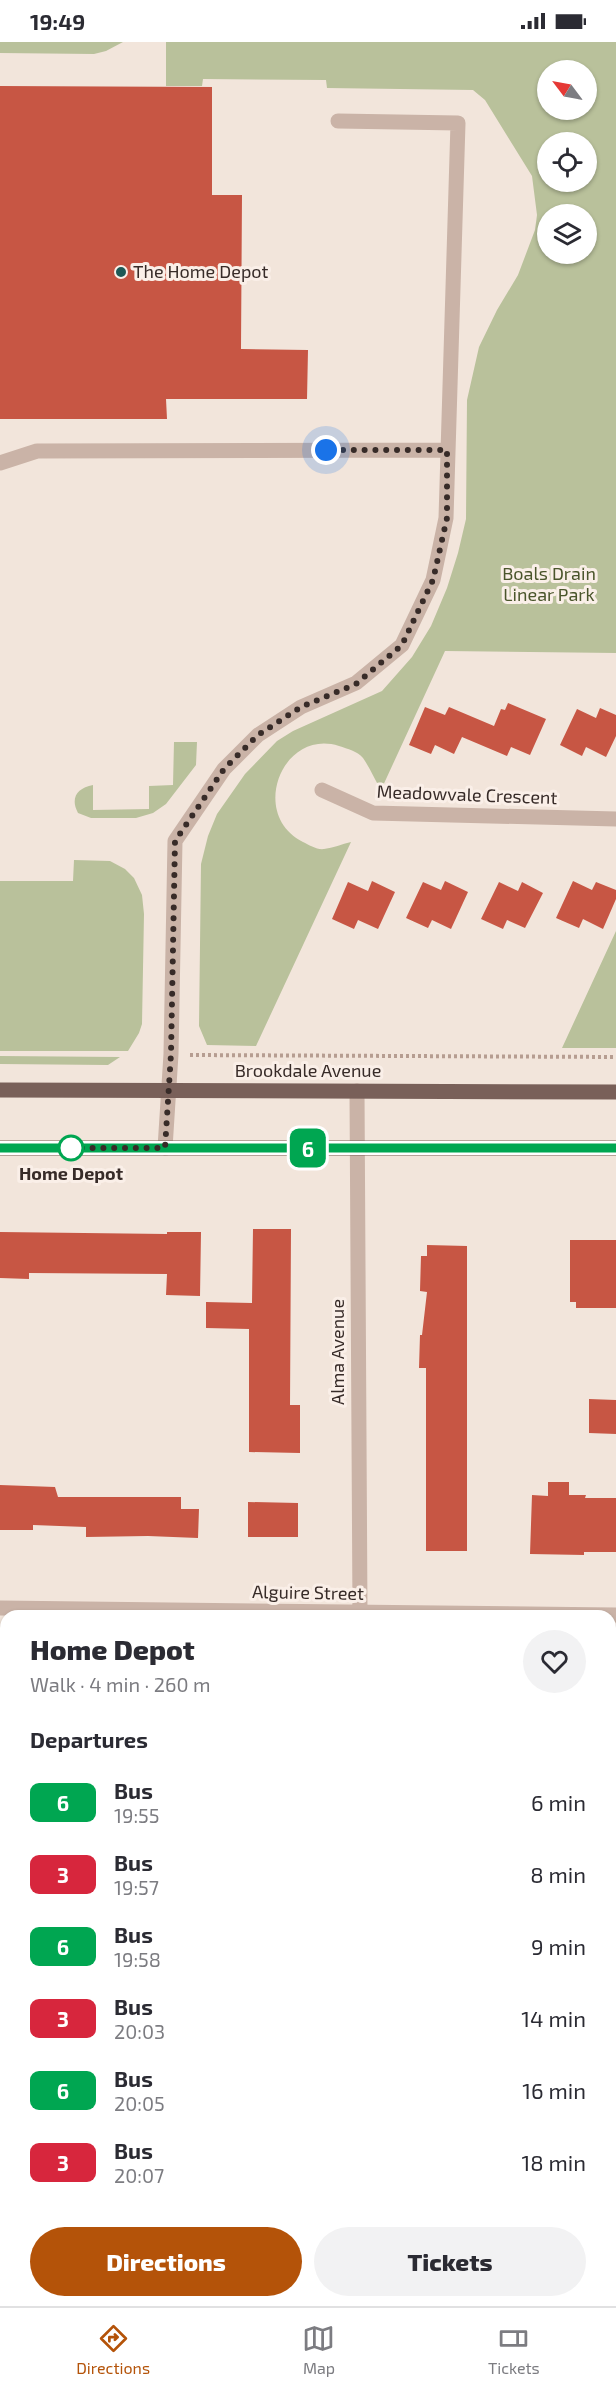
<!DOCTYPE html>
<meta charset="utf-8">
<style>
:root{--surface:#fff;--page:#f2f2f3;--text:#2b2b33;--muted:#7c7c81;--line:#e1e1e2;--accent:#b45309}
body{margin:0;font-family:"Exo 2",sans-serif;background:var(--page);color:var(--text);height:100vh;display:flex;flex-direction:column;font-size:22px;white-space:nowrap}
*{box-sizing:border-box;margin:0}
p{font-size:20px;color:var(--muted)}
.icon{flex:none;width:33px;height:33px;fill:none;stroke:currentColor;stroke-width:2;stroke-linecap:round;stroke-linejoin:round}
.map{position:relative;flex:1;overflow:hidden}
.details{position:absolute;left:0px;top:1568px;width:616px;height:698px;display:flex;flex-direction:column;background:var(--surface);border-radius:18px 18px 0 0;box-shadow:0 2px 4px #0004}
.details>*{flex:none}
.badge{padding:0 12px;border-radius:9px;font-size:21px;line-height:39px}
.needle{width:39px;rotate:302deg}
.controls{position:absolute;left:537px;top:18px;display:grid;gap:12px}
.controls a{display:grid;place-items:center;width:60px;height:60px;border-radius:50%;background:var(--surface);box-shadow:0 2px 4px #0004;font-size:30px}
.you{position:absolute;width:30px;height:30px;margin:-15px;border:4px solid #fff;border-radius:50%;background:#1a73e8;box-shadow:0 0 0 9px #1a73e833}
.map>.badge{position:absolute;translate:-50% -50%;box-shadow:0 0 0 3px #fff}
h2{padding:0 30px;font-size:22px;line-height:54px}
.round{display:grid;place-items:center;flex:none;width:63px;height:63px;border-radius:32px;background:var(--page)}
.summary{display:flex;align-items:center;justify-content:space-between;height:102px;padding:0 30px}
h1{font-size:28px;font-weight:800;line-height:45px}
.cta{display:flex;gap:12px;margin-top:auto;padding:12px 30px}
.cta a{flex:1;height:69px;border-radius:36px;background:var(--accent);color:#fff;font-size:24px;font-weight:800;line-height:69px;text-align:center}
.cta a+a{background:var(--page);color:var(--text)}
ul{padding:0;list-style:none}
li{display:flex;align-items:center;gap:18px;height:72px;padding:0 30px}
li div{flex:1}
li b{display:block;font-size:22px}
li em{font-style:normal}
li .badge{min-width:66px;font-weight:700;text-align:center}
.status{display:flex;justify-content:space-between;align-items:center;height:42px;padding:0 30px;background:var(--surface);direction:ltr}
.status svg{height:16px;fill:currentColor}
.dock{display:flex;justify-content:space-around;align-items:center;height:84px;border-top:2px solid var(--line);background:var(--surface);font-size:16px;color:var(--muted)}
.dock a{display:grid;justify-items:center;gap:3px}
.dock .current{color:var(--accent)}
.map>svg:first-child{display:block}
.green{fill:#b9c19b;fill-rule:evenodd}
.building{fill:#c75644}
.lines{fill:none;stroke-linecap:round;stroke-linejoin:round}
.path{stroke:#b69d91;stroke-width:4;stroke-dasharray:3 3;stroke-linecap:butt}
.service{stroke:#cab3a7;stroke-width:15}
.minor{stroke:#cab3a7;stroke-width:15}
.primary{stroke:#796059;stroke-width:15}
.line-casing{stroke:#fff;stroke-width:14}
.line{stroke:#00a651;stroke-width:9}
.walk{stroke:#372b28;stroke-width:6;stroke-dasharray:0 10.8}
.poi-dot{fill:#1d5956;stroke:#faefe8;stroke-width:2}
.stop-dot{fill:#fff;stroke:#00a651;stroke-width:3}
.labels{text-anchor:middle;stroke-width:6;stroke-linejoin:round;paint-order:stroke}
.poi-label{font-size:18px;fill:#372b28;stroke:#faefe8;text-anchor:start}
.park-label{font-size:18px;fill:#4a552b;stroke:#faefe8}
.street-label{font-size:18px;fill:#372b28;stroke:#faefe8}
.stop-label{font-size:18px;font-weight:bold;fill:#372b28;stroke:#faefe8}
</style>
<div class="status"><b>19:49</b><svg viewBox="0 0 49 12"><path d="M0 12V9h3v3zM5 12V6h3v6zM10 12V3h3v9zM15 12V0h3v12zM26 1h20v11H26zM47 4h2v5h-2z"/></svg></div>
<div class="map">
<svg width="616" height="2264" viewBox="0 0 616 2264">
<rect width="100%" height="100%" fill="#f2e5db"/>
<path class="green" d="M 0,0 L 123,0 L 106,9 L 94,12 L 0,11 Z
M 166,0 L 616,0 L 616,611 L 445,609 L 381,748 C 375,738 370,726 363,716 C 357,709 348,707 339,704 C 283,686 248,772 303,800 C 309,803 317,808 324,807 C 333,806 342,802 351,800 L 256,1004 L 207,1003 L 199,984 L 201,822 L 208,794 L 217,772 L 245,732 L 277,699 L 293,689 L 382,649 L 412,615 L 431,584 L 447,546 L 458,511 L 466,477 L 467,358 L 479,305 L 497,268 L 518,233 L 535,188 L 537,173 L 532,134 L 485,58 L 473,48 L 327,46 L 326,38 L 203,37 L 202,44 L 166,44 ZM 548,28 L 586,28 L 586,68 L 548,68 ZM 548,100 L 586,100 L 586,140 L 548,140 ZM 548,172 L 586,172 L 586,212 L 548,212 Z
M 174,700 L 197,700 L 196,723 L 166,762 L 153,771 L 136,776 L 91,776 L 78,771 C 70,756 77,746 93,743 L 93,768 L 149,767 L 149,744 L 173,743 Z
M 74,818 L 110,819 L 125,827 L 134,836 L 142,853 L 144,872 L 142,982 L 139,991 L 128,1009 L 0,1009 L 0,839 L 73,839 Z
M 616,889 L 616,1006 L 562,1006 Z
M 0,1014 L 120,1015 L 108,1023 L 0,1022 Z"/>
<path class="building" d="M 0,44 L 212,45 L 212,153 L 242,153 L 241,307 L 308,308 L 307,357 L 166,357 L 167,377 L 0,377 Z
M 508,661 L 546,677 L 530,713 L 511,705 L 507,714 L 462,695 L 454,712 L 435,703 L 431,712 L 409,703 L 425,665 L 445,673 L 449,665 L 494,684 L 501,667 L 505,668 Z
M 600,666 L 616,673 L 616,694 L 606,715 L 586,705 L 582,714 L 560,703 L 577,667 L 596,676 Z
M 372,839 L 395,850 L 378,887 L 358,878 L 354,887 L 332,877 L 348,840 L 368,849 Z
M 445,839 L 468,850 L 451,887 L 432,878 L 428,886 L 406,876 L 423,840 L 441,848 Z
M 573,839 L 592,848 L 596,840 L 616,848 L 616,857 L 603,887 L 583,877 L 579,886 L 556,876 Z
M 499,840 L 518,849 L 522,840 L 543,851 L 525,886 L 507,878 L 503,887 L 481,877 Z
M 253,1187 L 291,1187 L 290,1363 L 300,1363 L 300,1411 L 249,1410 L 249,1287 L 206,1286 L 206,1260 L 252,1261 Z
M 0,1190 L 167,1192 L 167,1190 L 201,1190 L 200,1254 L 166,1253 L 167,1232 L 29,1231 L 29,1237 L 0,1236 Z
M 570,1198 L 616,1198 L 616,1266 L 576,1266 L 576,1260 L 570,1260 Z
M 427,1203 L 467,1204 L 467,1509 L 426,1509 L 426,1326 L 419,1326 L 420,1293 L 422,1293 L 427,1250 L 420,1249 L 421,1214 L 427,1214 Z
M 589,1357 L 616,1358 L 616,1392 L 589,1391 Z
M 548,1440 L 569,1440 L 569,1453 L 586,1453 L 585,1456 L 616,1456 L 616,1510 L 584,1510 L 584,1513 L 530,1512 L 532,1453 L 548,1454 Z
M 0,1443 L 55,1445 L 58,1455 L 181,1455 L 181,1467 L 199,1467 L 198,1496 L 148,1494 L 86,1495 L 86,1485 L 33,1483 L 33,1488 L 0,1488 Z
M 248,1460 L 298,1461 L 298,1495 L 248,1495 Z"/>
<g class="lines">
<path class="path" d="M 190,1013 L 616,1015"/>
<path class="service" d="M 0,421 L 37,409 L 447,408
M 165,1106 L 171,1012 L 175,799 L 224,727 L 258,693 L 301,665 L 356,641 L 402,603 L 433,538 L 446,476 L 458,81 L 338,79"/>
<path class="minor" d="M 322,748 L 373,771 L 616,777
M 357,1049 L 360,1571
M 0,1566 L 616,1573
M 0,2007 L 6,2007
M 610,2015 L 616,2015"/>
<path class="primary" d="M 0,1048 L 616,1050
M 0,1106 L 616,1106"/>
</g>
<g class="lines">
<g class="line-casing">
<path id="line" d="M 0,1106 L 616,1106"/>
</g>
<use href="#line" class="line"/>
<path class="walk" d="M 71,1106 L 165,1106 L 171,1012 L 175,799 L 224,727 L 258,693 L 301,665 L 356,642 L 402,603 L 433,538 L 447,476 L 447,408 L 326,408"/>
</g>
<circle class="poi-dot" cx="121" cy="230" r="6"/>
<circle class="stop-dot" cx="71" cy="1106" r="12"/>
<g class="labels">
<g class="poi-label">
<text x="133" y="236">The Home Depot</text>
</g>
<g class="park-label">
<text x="549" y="538">Boals Drain<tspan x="549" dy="21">Linear Park</tspan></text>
</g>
<g class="street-label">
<text transform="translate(467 753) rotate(2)" y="6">Meadowvale Crescent</text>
<text x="308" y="1035">Brookdale Avenue</text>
<text transform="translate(338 1310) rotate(-90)" y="6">Alma Avenue</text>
<text transform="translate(308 1551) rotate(1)" y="6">Alguire Street</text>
</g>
<g class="stop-label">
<text x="71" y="1138">Home Depot</text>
</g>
</g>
</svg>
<div class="controls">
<a><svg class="needle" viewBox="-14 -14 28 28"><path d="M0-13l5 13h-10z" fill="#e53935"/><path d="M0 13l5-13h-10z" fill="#7c7c81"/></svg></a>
<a><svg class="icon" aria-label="locate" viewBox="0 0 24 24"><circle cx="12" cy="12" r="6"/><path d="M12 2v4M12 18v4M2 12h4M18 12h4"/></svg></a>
<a><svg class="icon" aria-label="layers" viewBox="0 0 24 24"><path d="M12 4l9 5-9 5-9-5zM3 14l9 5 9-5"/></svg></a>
</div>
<div class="you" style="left:326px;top:408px"></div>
<b class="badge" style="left:308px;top:1106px;background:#00a651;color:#fff">6</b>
<section class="details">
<div class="summary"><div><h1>Home Depot</h1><p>Walk · 4 min · 260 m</p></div><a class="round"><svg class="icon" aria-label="heart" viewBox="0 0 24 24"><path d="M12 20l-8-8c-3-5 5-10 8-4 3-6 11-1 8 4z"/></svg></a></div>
<h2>Departures</h2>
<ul>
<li><span class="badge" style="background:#00a651;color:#fff">6</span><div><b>Bus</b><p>19:55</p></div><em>6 min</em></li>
<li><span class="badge" style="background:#d7263d;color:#fff">3</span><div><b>Bus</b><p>19:57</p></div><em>8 min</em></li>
<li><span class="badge" style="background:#00a651;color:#fff">6</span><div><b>Bus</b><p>19:58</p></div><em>9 min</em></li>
<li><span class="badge" style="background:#d7263d;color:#fff">3</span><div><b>Bus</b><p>20:03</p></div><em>14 min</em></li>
<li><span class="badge" style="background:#00a651;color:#fff">6</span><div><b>Bus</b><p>20:05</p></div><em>16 min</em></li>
<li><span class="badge" style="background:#d7263d;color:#fff">3</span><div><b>Bus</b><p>20:07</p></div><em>18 min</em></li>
</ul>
<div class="cta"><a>Directions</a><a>Tickets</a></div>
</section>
</div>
<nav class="dock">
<a class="current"><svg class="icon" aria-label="directions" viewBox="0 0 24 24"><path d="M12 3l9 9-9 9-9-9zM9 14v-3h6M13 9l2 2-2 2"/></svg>Directions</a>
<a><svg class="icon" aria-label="map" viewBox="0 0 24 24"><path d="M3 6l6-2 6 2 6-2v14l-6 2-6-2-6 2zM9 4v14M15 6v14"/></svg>Map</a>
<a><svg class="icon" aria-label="tickets" viewBox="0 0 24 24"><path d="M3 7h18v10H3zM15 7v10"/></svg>Tickets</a>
</nav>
